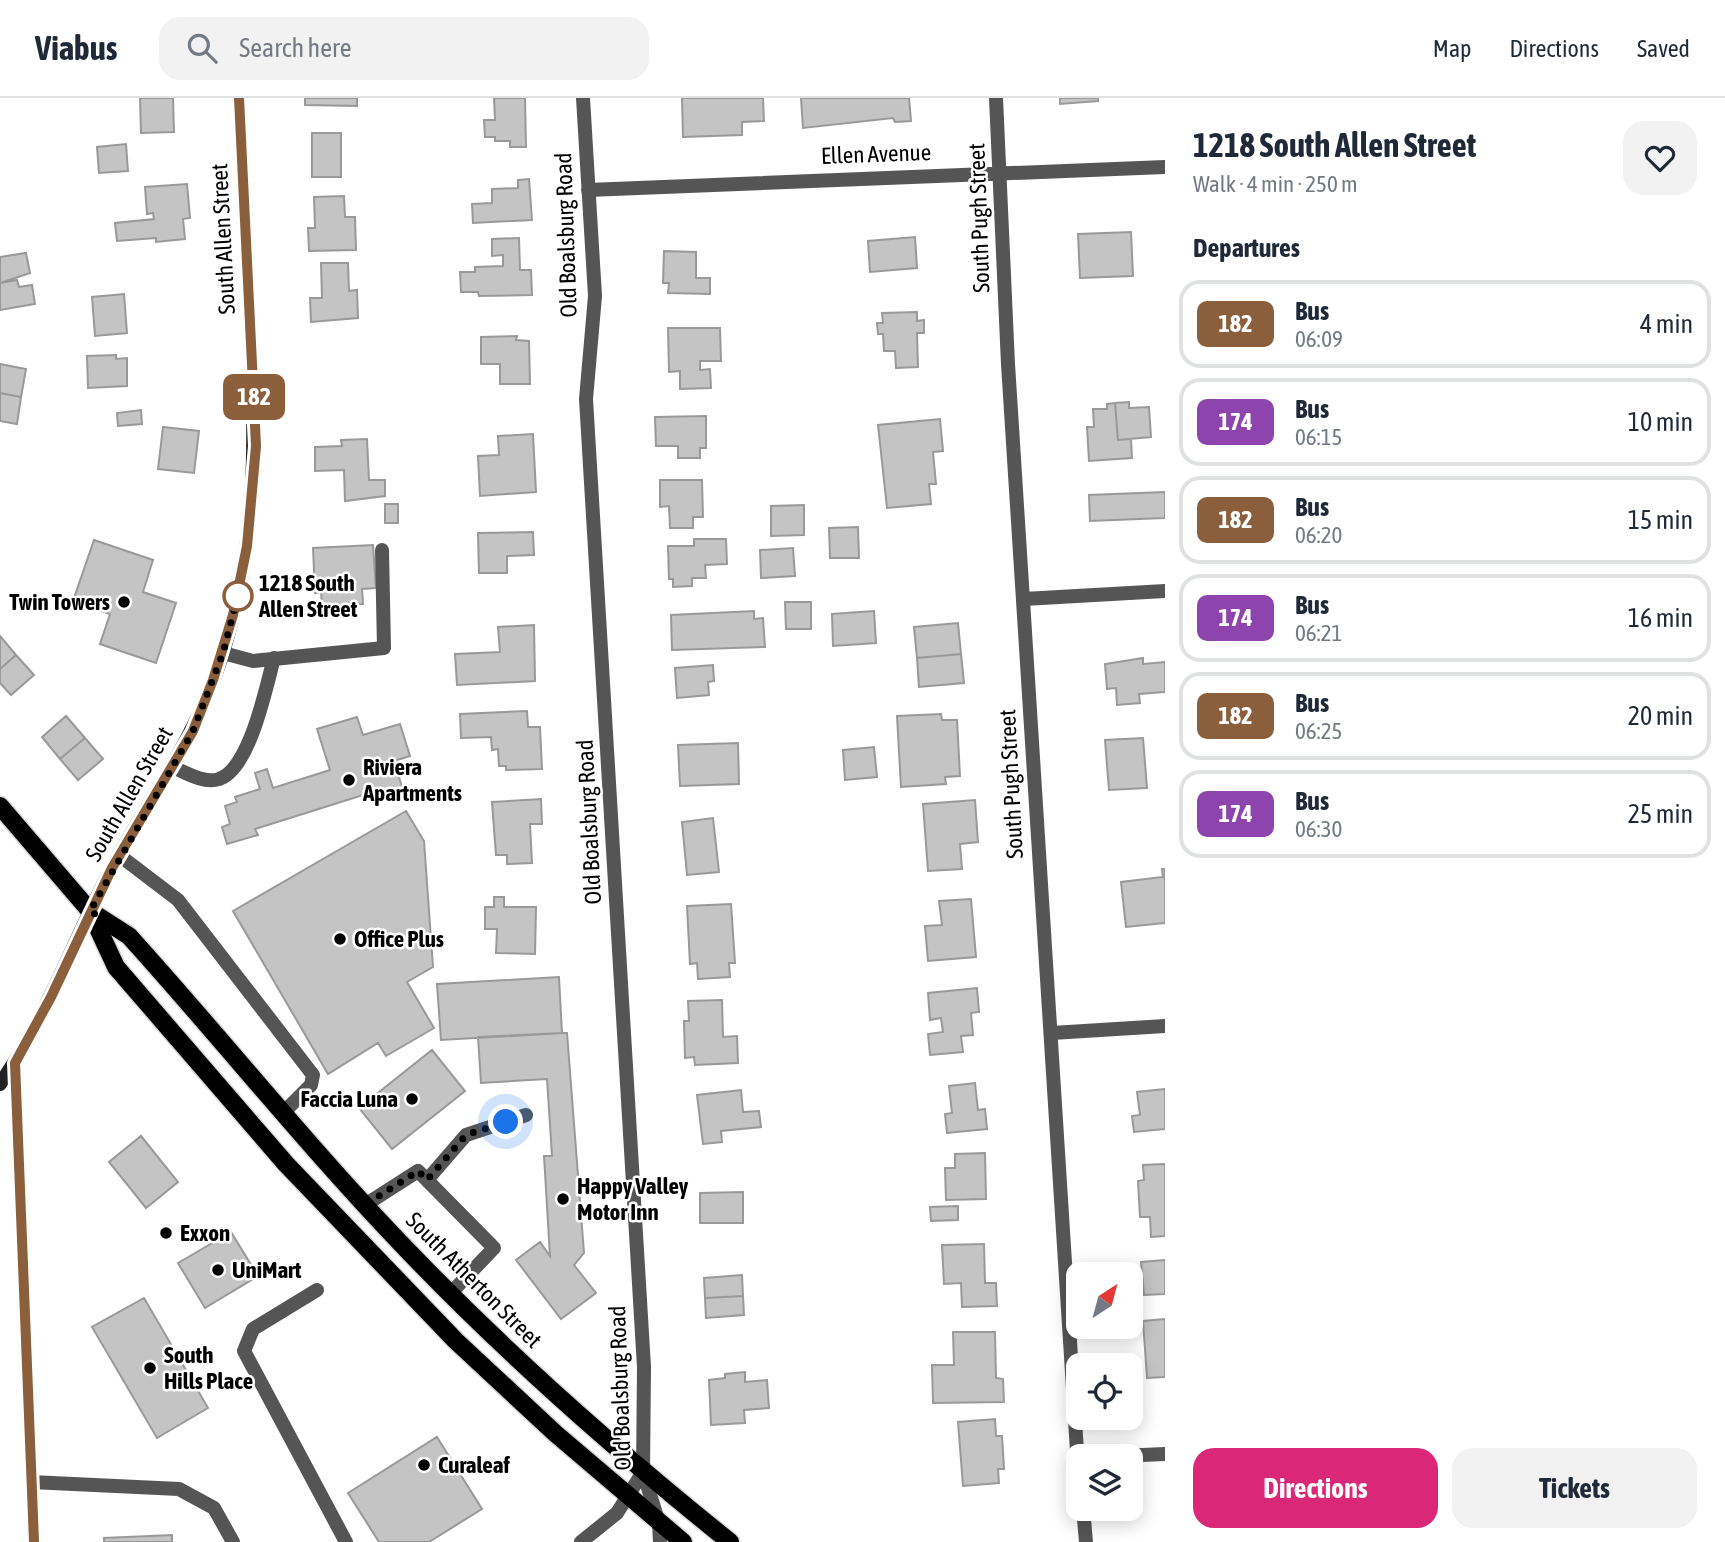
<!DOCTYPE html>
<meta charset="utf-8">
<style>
:root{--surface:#fff;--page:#f2f2f3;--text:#1f2937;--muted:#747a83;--line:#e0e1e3;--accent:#db2777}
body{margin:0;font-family:"Asap Condensed",sans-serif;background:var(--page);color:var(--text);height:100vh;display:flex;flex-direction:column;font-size:26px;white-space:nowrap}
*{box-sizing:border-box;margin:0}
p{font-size:23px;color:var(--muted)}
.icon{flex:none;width:38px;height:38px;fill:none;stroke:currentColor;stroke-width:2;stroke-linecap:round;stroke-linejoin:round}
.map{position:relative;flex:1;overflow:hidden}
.panel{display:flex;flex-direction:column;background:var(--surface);width:560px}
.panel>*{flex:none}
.badge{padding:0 14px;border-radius:10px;font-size:24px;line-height:46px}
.needle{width:46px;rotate:36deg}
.controls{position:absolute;left:1066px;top:1164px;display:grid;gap:14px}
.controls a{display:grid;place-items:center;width:77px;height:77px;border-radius:14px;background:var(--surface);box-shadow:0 4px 18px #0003;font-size:35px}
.you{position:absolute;width:35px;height:35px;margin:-18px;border:5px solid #fff;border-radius:50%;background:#1a73e8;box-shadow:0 0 0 10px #1a73e833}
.map>.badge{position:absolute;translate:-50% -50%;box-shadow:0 0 0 4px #fff}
h2{padding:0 28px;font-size:26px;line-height:63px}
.round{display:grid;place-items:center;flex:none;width:74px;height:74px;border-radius:21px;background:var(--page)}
.head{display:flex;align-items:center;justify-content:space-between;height:119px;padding:0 28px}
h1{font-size:33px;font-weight:700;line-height:52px}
.button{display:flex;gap:14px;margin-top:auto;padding:14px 28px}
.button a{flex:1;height:80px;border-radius:21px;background:var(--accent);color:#fff;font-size:28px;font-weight:700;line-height:80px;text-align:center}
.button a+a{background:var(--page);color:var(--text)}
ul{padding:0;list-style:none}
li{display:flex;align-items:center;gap:21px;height:88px;margin:0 14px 10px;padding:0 14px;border:4px solid var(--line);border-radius:21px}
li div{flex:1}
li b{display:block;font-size:26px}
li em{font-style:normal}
li .badge{min-width:77px;font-weight:700;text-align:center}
header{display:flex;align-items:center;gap:42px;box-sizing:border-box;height:98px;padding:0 35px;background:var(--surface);border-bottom:2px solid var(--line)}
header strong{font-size:33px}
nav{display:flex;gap:38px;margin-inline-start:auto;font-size:24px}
.search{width:490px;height:63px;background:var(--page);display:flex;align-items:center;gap:18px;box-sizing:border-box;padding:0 24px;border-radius:21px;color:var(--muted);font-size:26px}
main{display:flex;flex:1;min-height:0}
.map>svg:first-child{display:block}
.building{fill:#c4c4c4;stroke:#999;stroke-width:2}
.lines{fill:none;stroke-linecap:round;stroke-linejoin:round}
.primary-casing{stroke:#dbdbdb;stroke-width:21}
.lane{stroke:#555;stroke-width:14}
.street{stroke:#555;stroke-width:14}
.secondary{stroke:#222;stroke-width:14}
.primary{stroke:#000;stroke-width:18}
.line-casing{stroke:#fff;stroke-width:16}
.line{stroke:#8b5e3c;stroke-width:10}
.walk{stroke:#000;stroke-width:7;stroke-dasharray:0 12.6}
.stop-dot{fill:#fff;stroke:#8b5e3c;stroke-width:3.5}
.poi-dot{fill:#000;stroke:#fff;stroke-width:2.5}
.labels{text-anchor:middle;stroke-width:5;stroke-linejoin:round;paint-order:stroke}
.street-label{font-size:23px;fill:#000;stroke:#fff}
.stop-label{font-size:23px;font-weight:bold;fill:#000;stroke:#fff;text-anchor:start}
.poi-label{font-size:23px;font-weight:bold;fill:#000;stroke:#fff;text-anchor:start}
</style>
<header>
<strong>Viabus</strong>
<div class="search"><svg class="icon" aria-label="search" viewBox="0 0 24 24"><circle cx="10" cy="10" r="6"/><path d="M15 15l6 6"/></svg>Search here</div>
<nav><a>Map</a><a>Directions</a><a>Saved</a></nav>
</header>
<main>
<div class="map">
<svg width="1165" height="1444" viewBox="0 0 1165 1444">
<rect width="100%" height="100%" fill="#fff"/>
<path class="building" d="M 140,0 L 173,0 L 174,34 L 141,35 Z
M 305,0 L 357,0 L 357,8 L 305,7 Z
M 494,0 L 525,0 L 526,49 L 510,49 L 510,43 L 495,43 L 495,39 L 485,39 L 484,22 L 495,22 Z
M 682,0 L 763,0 L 764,23 L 742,24 L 742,37 L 683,39 Z
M 801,0 L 909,0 L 911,23 L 895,24 L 893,20 L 803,30 Z
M 1060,0 L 1098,0 L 1098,3 L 1060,6 Z
M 312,35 L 341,35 L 341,79 L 312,79 Z
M 126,46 L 128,73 L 99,75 L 97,49 Z
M 529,81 L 532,122 L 473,125 L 472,106 L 492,105 L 492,91 L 518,90 L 518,82 Z
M 187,86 L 190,120 L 183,121 L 185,141 L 156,144 L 156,140 L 117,143 L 115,125 L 154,121 L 153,115 L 147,116 L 145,89 Z
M 344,98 L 345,119 L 355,119 L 356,152 L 309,153 L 308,130 L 315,130 L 314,99 Z
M 1131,134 L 1133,178 L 1080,180 L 1078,136 Z
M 915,139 L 917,170 L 870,174 L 868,143 Z
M 519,140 L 520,172 L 531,172 L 532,197 L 479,198 L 478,194 L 461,194 L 460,174 L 475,174 L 475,169 L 503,168 L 503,157 L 492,158 L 492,141 Z
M 664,153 L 696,154 L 696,180 L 710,180 L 710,196 L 668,195 L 669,185 L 663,185 Z
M 26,155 L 30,175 L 0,185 L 0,159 Z
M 321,165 L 348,165 L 349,193 L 357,192 L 358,220 L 311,224 L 310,200 L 322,200 Z
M 17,182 L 19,189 L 32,187 L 35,206 L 0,212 L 0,185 Z
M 124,196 L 127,235 L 95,238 L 92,199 Z
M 917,214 L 917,223 L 924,222 L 924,235 L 917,235 L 918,269 L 896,270 L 895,253 L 884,253 L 883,236 L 878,236 L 877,225 L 883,225 L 882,215 Z
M 668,230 L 720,230 L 721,263 L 700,263 L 700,272 L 710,271 L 711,290 L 680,291 L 680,273 L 669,274 Z
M 517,238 L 516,242 L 529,243 L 530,286 L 500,286 L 500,266 L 481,266 L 481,239 Z
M 116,257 L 116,261 L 127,260 L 127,288 L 88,290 L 87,258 Z
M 0,266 L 26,271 L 21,299 L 0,295 Z
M 0,295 L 21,299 L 17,326 L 0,323 Z
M 1129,304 L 1129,310 L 1149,309 L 1151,339 L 1118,342 L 1115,305 Z
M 1115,305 L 1118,342 L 1131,341 L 1132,360 L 1089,363 L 1087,329 L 1094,329 L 1093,311 L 1107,311 L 1107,306 Z
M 141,312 L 142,326 L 118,328 L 117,315 Z
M 706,318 L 706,350 L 700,350 L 700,360 L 678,360 L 678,348 L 656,348 L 655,319 Z
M 940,321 L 943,353 L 933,354 L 936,386 L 929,386 L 931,406 L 887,410 L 878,327 Z
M 163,329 L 199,333 L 194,375 L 158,371 Z
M 533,336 L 536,394 L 480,398 L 478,358 L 499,357 L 498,338 Z
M 367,341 L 369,382 L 385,382 L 385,398 L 345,403 L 344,372 L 315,373 L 315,349 L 342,348 L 341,342 Z
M 660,382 L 702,382 L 703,419 L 693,419 L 693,430 L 670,430 L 669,408 L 660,409 Z
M 1165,394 L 1165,420 L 1090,423 L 1089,397 Z
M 385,406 L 398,406 L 398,425 L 385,425 Z
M 804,407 L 804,437 L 771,438 L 771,408 Z
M 858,429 L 859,460 L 830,460 L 829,430 Z
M 533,434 L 534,457 L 507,458 L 507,475 L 479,475 L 478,435 Z
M 694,441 L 726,441 L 727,466 L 705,467 L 706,480 L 692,480 L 692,488 L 673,489 L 673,481 L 669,481 L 668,448 L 694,448 Z
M 94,442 L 153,462 L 143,494 L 176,505 L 156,565 L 100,546 L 110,516 L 73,503 Z
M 373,447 L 376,490 L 362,491 L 363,506 L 322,508 L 321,494 L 315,495 L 313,450 Z
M 793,450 L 795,478 L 761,480 L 760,452 Z
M 785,504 L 811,504 L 811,531 L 786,531 Z
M 754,513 L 754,521 L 763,520 L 765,549 L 672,552 L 671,517 Z
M 874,513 L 876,545 L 833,548 L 832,516 Z
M 958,525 L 961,556 L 917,560 L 914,529 Z
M 534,527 L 535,583 L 457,587 L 455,556 L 500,554 L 498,529 Z
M 0,538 L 16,557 L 0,571 Z
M 961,556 L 964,585 L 919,589 L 917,560 Z
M 16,557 L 34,577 L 11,597 L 0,585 L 0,571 Z
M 1143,560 L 1143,566 L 1165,564 L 1165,594 L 1139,596 L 1140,605 L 1117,607 L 1116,590 L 1107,591 L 1105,566 Z
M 713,567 L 714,583 L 708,584 L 709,597 L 677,600 L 675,570 Z
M 527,613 L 528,629 L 540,629 L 542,671 L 506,672 L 506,668 L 499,668 L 498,651 L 492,652 L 491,639 L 461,640 L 460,616 Z
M 941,616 L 942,622 L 957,622 L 960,678 L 945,679 L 946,686 L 901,689 L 897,618 Z
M 66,618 L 85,640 L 60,661 L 42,639 Z
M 357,619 L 363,637 L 400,626 L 410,658 L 394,663 L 403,692 L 365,704 L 363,697 L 255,731 L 258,737 L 227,746 L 222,729 L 230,726 L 225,708 L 237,704 L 235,699 L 260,691 L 255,675 L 267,671 L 273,690 L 330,672 L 317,631 Z
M 85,640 L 103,661 L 78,682 L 60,661 Z
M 1143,640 L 1147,690 L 1109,692 L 1105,642 Z
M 738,645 L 739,686 L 680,688 L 678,647 Z
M 874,649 L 877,679 L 845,682 L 843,652 Z
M 541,701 L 542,726 L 530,726 L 532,765 L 507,766 L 507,757 L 496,757 L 492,704 Z
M 975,702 L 978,744 L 960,746 L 962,771 L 928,773 L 923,706 Z
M 406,713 L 424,743 L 433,869 L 407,884 L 434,930 L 386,958 L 378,945 L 328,976 L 233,813 Z
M 713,720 L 719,774 L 687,777 L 682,724 Z
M 1162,771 L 1165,771 L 1165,825 L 1126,829 L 1121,784 L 1163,779 Z
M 494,799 L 504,799 L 504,809 L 536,809 L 535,856 L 496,855 L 497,831 L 485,831 L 485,809 L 494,809 Z
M 971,801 L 976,859 L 928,863 L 925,828 L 942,827 L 939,803 Z
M 731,806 L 735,865 L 729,865 L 730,879 L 698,881 L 697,865 L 690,866 L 687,808 Z
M 559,879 L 562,935 L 441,942 L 437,886 Z
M 977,890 L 979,914 L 971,915 L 973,937 L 961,938 L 963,954 L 930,957 L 928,936 L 943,934 L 941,920 L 930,922 L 928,895 Z
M 722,902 L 723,939 L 737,938 L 738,965 L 695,967 L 694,959 L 685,960 L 684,923 L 689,923 L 688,903 Z
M 562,935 L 567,935 L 584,1155 L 574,1167 L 596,1195 L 561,1221 L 516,1162 L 540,1144 L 550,1158 L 544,1058 L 552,1058 L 547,981 L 481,985 L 478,939 Z
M 432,952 L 465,993 L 392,1051 L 359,1010 Z
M 975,985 L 978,1012 L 985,1011 L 987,1031 L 947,1035 L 945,1016 L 952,1015 L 949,988 Z
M 1165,991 L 1165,1031 L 1134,1034 L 1132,1018 L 1140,1017 L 1137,994 Z
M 741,992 L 743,1014 L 759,1013 L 761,1029 L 721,1033 L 722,1044 L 703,1046 L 697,997 Z
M 141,1038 L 178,1084 L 146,1110 L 109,1064 Z
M 985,1055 L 986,1101 L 946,1102 L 945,1070 L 955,1070 L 955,1056 Z
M 1165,1066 L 1165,1138 L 1151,1139 L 1150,1119 L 1140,1119 L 1138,1083 L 1144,1082 L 1143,1067 Z
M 743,1094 L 743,1125 L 700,1125 L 700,1095 Z
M 958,1108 L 958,1122 L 931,1123 L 930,1109 Z
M 231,1134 L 258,1178 L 205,1210 L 178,1165 Z
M 984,1146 L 985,1185 L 996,1185 L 997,1208 L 962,1209 L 961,1185 L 944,1186 L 942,1147 Z
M 1165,1162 L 1165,1196 L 1144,1197 L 1141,1164 Z
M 742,1177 L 743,1198 L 705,1200 L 704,1180 Z
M 743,1198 L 744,1217 L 706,1220 L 705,1200 Z
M 144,1200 L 208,1310 L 157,1340 L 92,1229 Z
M 1165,1221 L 1165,1279 L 1147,1280 L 1143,1223 Z
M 953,1234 L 995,1234 L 996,1280 L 1003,1281 L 1004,1304 L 933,1305 L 932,1267 L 954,1267 Z
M 745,1274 L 745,1284 L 767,1282 L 769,1310 L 744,1312 L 745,1325 L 711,1327 L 709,1282 L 725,1280 L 725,1276 Z
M 995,1321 L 996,1338 L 1002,1338 L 1004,1371 L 998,1371 L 999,1385 L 963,1388 L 958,1324 Z
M 437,1339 L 482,1411 L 429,1444 L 379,1444 L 348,1395 Z
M 172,1437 L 172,1444 L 104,1444 L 104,1440 Z"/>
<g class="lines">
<g class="primary-casing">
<path id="primary" d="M 0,708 L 90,813 L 116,869 L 286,1066 L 456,1243 L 556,1336 L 683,1444
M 90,813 L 129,838 C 224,943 312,1054 411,1156 C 510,1259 618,1354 730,1444"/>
</g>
<path class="lane" d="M 223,555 L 253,563 L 384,550 L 382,452
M 173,669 C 186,675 205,686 219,681 C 250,671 266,589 274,560
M 119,757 L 178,802 L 313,977 L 311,987 L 283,1015
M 427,1082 L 466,1037 L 526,1017
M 365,1107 L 418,1073 L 494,1150 L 450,1196
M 317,1192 L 253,1231 L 244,1253 L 346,1444
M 31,1384 L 179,1391 L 214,1410 L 233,1444"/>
<path class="street" d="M 583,0 L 595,198 L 586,301 L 644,1269 L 643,1374 L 659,1425 L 660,1444
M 996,0 L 1008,266 L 1078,1369
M 588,92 L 1165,69
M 1024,501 L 1165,493
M 1052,935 L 1165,928
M 15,966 L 34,1444
M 1120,1358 L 1165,1356
M 1083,1410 L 1086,1444
M 581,1444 L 617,1415 L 643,1374"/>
<path class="secondary" d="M 0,986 C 46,920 72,846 109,775 C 144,709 188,651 214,581 C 260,454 256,342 249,211 C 246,141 242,70 239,0"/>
<use href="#primary" class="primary"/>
</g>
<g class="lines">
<g class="line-casing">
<path id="line" d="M 34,1444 L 15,965 L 51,899 L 112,770 L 193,633 L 213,582 L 233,517 L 247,448 L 256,348 L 239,0"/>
</g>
<use href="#line" class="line"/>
<path class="walk" d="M 238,498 L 239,493 L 223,555 L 193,633 L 90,813 L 129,838 L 365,1107 L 418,1073 L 427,1082 L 466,1037 L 506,1024"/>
</g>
<circle class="stop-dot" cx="238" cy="498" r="14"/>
<g class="poi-dot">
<circle cx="124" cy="504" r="7"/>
<circle cx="349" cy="682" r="7"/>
<circle cx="340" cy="841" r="7"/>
<circle cx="412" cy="1001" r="7"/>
<circle cx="563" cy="1101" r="7"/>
<circle cx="166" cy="1135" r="7"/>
<circle cx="218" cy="1172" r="7"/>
<circle cx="150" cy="1270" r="7"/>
<circle cx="424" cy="1367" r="7"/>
</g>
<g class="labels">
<g class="street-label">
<text transform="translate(876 56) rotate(-2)" y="8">Ellen Avenue</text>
<text transform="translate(979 120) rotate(-92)" y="8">South Pugh Street</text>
<text transform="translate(566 137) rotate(-92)" y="8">Old Boalsburg Road</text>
<text transform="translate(223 141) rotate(-93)" y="8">South Allen Street</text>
<text transform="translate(1011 686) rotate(-93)" y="8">South Pugh Street</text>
<text transform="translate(129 696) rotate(-60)" y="8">South Allen Street</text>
<text transform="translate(589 724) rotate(-93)" y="8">Old Boalsburg Road</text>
<text transform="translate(474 1182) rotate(45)" y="8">South Atherton Street</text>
<text transform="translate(620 1290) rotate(-92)" y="8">Old Boalsburg Road</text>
</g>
<g class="stop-label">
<text x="259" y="493">1218 South<tspan x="259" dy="26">Allen Street</tspan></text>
</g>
<g class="poi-label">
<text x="110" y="512" text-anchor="end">Twin Towers</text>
<text x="363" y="677">Riviera<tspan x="363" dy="26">Apartments</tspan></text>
<text x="354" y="849">Office Plus</text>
<text x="398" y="1009" text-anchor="end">Faccia Luna</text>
<text x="577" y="1096">Happy Valley<tspan x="577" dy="26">Motor Inn</tspan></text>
<text x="180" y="1143">Exxon</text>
<text x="232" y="1180">UniMart</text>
<text x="164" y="1265">South<tspan x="164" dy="26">Hills Place</tspan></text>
<text x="438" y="1375">Curaleaf</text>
</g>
</g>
</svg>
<div class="controls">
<a><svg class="needle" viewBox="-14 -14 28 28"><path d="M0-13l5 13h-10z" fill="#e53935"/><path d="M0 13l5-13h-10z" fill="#747a83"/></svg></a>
<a><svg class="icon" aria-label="locate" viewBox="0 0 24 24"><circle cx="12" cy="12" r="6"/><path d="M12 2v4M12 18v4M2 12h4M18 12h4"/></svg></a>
<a><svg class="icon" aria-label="layers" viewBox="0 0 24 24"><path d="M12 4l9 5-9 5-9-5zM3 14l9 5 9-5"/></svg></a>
</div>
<div class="you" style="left:506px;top:1024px"></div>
<b class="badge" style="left:254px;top:299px;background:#8b5e3c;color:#fff">182</b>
</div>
<section class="panel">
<div class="head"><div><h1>1218 South Allen Street</h1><p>Walk · 4 min · 250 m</p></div><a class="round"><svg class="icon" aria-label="heart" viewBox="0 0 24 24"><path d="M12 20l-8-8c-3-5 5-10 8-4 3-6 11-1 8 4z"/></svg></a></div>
<h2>Departures</h2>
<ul>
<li><span class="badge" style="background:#8b5e3c;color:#fff">182</span><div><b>Bus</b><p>06:09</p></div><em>4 min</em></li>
<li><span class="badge" style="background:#8e44ad;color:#fff">174</span><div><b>Bus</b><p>06:15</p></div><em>10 min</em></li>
<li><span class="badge" style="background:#8b5e3c;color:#fff">182</span><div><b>Bus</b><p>06:20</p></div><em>15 min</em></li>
<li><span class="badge" style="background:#8e44ad;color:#fff">174</span><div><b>Bus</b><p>06:21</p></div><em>16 min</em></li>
<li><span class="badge" style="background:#8b5e3c;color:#fff">182</span><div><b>Bus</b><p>06:25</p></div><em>20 min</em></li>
<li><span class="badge" style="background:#8e44ad;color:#fff">174</span><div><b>Bus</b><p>06:30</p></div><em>25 min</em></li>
</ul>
<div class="button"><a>Directions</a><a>Tickets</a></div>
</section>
</main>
